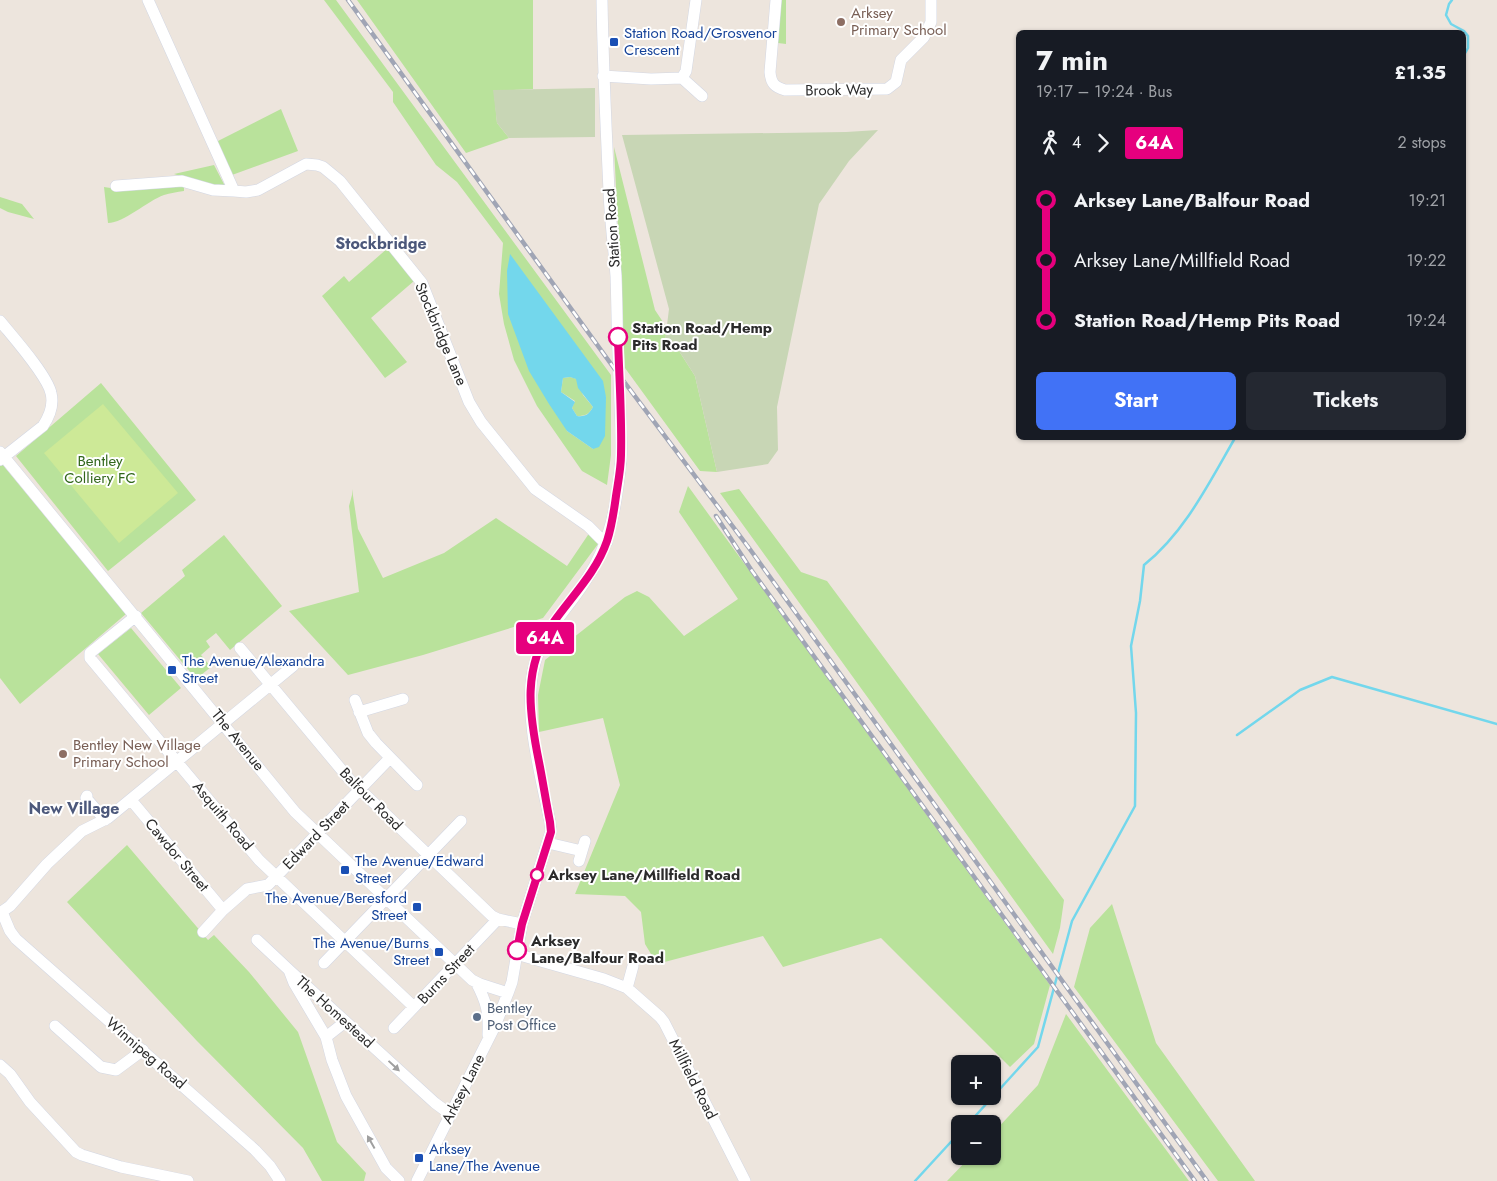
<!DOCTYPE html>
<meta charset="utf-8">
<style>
:root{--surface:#171b24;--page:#242831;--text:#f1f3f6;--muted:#9ea1a6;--accent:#4172f6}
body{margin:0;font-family:Jost,sans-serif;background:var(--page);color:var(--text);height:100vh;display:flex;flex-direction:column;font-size:19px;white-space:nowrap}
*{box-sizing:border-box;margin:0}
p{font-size:16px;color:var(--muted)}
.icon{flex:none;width:28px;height:28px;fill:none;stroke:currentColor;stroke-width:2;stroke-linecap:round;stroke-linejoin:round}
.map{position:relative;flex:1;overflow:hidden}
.panel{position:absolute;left:1016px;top:30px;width:450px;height:410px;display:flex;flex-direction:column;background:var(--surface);border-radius:8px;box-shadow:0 1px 4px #0004}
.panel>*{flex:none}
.badge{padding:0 10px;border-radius:4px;font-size:18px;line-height:32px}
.fabs{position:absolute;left:951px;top:1055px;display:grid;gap:10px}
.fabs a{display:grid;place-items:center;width:50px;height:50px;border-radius:8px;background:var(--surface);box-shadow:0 1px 4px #0004;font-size:25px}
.map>.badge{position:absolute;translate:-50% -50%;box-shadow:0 0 0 2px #fff}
.legs{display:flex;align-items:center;gap:8px;height:55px;padding:0 20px;font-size:16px}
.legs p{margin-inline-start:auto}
.head{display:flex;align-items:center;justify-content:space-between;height:85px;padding:0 20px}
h1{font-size:28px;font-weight:700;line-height:38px}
.primary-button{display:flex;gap:10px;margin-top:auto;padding:10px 20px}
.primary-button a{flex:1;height:58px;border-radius:8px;background:var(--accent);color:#fff;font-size:20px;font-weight:700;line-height:58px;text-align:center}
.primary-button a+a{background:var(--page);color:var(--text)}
ul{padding:0 20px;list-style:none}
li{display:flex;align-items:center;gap:18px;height:60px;font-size:19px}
li i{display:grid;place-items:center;width:8px;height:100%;margin:0 6px;background:currentColor}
li i::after{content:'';width:12px;height:12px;margin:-6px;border:4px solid;border-radius:50%;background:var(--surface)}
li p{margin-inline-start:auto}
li:first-child i{background:linear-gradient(#0000 50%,currentColor 0)}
li:last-child i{background:linear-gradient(currentColor 50%,#0000 0)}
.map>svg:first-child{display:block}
.green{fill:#b9e29b;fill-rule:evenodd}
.cemetery{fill:#c8d6b5}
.pitch{fill:#cde997}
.water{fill:#73d7ec;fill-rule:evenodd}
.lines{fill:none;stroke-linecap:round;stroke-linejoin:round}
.stream{stroke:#73d7ec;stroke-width:2.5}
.minor-casing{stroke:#d3d7e3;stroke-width:12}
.minor{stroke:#fff;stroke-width:11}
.rail-casing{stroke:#a0a5b5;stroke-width:4.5}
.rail{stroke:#fff;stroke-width:2.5;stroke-dasharray:8;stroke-linecap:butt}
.oneway{fill:#a0a0a0}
.line-1-casing{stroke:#fff;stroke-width:11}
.line-1{stroke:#e6007e;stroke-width:8}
.education-dot{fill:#8d6e63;stroke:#fff;stroke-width:2}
.transit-dot{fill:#1a4fb4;stroke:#fff;stroke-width:2}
.stop-1-dot{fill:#fff;stroke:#e6007e;stroke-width:2.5}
.service-dot{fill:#5c6f8a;stroke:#fff;stroke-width:2}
.labels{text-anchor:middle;stroke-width:4;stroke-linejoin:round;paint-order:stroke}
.education-label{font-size:15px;fill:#785e54;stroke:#fff;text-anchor:start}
.transit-label{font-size:15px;fill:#164399;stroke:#fff;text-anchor:start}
.street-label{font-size:15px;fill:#2b2b2b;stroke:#fff}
.stop-label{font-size:15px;font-weight:bold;fill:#2b2b2b;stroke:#fff;text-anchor:start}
.park-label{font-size:15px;fill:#32671c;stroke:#fff}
.service-label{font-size:15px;fill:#4e5e75;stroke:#fff;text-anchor:start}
.neighbourhood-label{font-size:16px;font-weight:bold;fill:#4c587b;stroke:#fff}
</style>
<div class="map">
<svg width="1497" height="1181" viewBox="0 0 1497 1181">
<rect width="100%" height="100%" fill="#ede5dd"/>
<path class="green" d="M 324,0 L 336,0 L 611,375 L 611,455 L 607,485 L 582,471 L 537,406 L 514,360 L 504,324 L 499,294 L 503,243 L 457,182 L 436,165 L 393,102 L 393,92 ZM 507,271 L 606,397 L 593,449 L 567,431 Z
M 357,0 L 533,0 L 533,89 L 494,91 L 497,123 L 509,138 L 466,153 Z
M 780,0 L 786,0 L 786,44 L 778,43 Z
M 281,109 L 298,151 L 232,175 L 216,142 Z
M 614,147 L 655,310 L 667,328 L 665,341 L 679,351 L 695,376 L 717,472 L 700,471 L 625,368 Z
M 214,165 L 226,188 L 208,185 L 174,174 Z
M 184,184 L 184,191 C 177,192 170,193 164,195 C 147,201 124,223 108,223 L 104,187 L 117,189 Z
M 0,197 L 22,204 L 34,219 L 8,212 L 0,208 Z
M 389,247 L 414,281 L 371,318 L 407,362 L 385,378 L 322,296 L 344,276 L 349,282 Z
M 570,377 L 577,379 L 583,395 L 593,407 C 589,414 586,416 577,416 L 572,408 L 575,401 L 561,392 L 563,378 Z
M 101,383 L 196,500 L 108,571 L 16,456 Z
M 2,464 L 126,614 L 20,704 L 0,678 L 0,466 Z
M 688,486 L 1050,985 L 1034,1044 L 1010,1067 L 881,938 L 783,967 L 763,936 L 657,964 L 645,944 L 641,912 L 625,896 L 575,894 L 620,785 L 603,718 L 539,732 L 538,695 L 545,660 L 625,597 L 637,591 L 649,597 L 684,636 L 738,599 L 679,512 Z
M 352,489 L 358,529 L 383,578 L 444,553 L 496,518 L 567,566 L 590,532 L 598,544 L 543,618 L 423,655 L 348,675 L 289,611 L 359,592 L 349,506 L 352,495 Z
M 739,489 L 801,572 L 827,581 L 1064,900 L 1060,928 L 1053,954 L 720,493 Z
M 224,535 L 282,606 L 230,650 L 216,633 L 206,641 L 210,647 L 201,655 L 211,667 L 196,679 L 141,613 L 185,576 L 182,570 Z
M 131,628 L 181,688 L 149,715 L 98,654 Z
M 127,845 L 208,940 L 214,935 L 249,972 L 298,1032 L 337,1142 L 366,1173 L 364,1181 L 322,1181 L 303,1148 L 197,1041 L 67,902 Z
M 1112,904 L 1156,1043 L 1255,1181 L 1218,1181 L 1074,987 L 1090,928 Z
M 1066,1014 L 1189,1181 L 947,1181 L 971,1156 L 992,1156 L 993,1133 L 1038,1085 Z"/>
<path class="cemetery" d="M 595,88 L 595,137 L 509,138 L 497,123 L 493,90 Z
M 878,130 L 849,161 L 819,204 L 777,407 L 778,450 L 768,464 L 717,472 L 695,376 L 679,351 L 665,341 L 669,309 L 622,135 L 846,132 Z"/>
<path class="pitch" d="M 103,404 L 178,493 L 119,543 L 44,453 Z"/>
<path class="water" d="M 510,254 L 603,381 L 606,397 L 605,436 L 599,447 L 593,449 L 567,431 L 549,404 L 529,371 L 508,314 L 507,271 ZM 570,377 L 576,379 L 578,388 L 593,407 C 589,414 586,417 577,416 L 572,408 L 575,402 L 561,392 L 563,378 Z"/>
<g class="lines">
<path class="stream" d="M 1452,0 L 1449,4 L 1446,15 L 1451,24 L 1464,31 L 1468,36 L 1468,48 L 1464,55
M 1237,735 L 1300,690 L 1332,677 L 1497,724
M 968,1124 L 1038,1047 L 1072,921 L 1135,806 L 1136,713 L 1131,646 L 1140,601 L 1144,565 C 1185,532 1209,483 1235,438
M 915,1181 L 960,1132"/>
<g class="minor-casing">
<path id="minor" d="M 148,0 L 234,191 L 246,192 L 258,190 L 306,164 L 317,165 L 323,167 L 340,181 L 422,283 L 469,402 L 481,422 L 535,489 L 588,526 L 601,539 L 607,542
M 776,0 L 770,72 C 771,84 775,87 785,90 L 887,89 L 896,82 L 901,60 L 924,37 L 931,22 L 931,0
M 603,76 L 651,79 L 682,78 L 686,71 L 696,0
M 682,78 L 702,96
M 116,186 L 182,181 L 213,190 L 234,191
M 0,321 C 13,337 47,375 51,393 C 54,405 49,417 43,426 L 0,460
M 0,452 L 295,812 L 472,980 L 480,984 L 508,993
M 136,616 L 90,653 L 90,658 L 259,860 L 414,1007
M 240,648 L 350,780 L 492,916 L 498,919 L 522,924
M 355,700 L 368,733 L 376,743 L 417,785
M 359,712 L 403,699
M 87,796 L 86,798 L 105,820
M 131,800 L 223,910
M 548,843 L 582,851
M 579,861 L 585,841
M 2,912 L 10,931 L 16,939 L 255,1150 L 270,1166 L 280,1181
M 0,913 L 10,906 L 47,864 L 82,831 L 108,818 L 293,666
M 203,932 L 223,910 L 247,889 L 268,885 L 390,758
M 257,940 L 289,970
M 516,954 L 604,979 L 627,988 L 660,1017 L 664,1022 L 745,1181
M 324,963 L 461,821
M 476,982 C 487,1003 489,1012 488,1035
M 627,988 L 633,966
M 55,1026 L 101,1067 L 116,1070 L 143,1050
M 394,1028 L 498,919
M 326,1037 L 345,1022
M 0,1065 L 10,1074 L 30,1102 L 76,1152 L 82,1155 L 121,1167 L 188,1181
M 399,1181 L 386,1168 L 346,1096 L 332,1060 L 326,1037 L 294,983 L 289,970 L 435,1103 L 450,1114
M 417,1181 L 495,1026 L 508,993 L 512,982 L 522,924 L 551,831 L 550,822 C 541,776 524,717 533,671 C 541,632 566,612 586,580 C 611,543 617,503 621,459 C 622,449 621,439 621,429 C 620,404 619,378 618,353 C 617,327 617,302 616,276 C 614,248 610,220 609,191 C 606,128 603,64 602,0"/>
</g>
<use href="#minor" class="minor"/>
<g class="rail-casing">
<path id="rail" d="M 348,0 L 619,375 L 749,548 L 1207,1181
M 716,516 L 752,571 L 1195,1181"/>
</g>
<use href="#rail" class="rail"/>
</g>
<defs><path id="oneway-solid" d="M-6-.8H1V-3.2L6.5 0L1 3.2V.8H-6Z" transform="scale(1.25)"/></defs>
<g class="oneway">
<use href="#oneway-solid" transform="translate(394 1066) rotate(43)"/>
<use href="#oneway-solid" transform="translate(371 1142) rotate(-119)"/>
</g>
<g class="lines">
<g class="line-1-casing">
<path id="line-1" d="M 517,950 L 522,924 L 551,832 L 550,822 C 546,802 543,782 539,762 C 529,713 522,668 553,623 C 572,596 596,573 607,541 C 612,526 614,511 616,496 C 618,483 621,468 621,455 C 622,415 619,376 618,337"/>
</g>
<use href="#line-1" class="line-1"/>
</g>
<g class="education-dot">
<circle cx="841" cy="22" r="5"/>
<circle cx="63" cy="754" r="5"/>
</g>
<g class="transit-dot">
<rect x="609" y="37" width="10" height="10" rx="2.5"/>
<rect x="167" y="665" width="10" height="10" rx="2.5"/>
<rect x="340" y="865" width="10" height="10" rx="2.5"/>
<rect x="412" y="902" width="10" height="10" rx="2.5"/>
<rect x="434" y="947" width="10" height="10" rx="2.5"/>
<rect x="414" y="1153" width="10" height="10" rx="2.5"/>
</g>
<g class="stop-1-dot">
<circle cx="618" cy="337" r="9"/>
<circle cx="537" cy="875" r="6"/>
<circle cx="517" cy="950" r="9"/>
</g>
<circle class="service-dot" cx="477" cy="1017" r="5"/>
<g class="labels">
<g class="education-label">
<text x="851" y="18">Arksey<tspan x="851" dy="17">Primary School</tspan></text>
<text x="73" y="750">Bentley New Village<tspan x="73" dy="17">Primary School</tspan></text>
</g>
<g class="transit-label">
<text x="624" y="38">Station Road/Grosvenor<tspan x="624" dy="17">Crescent</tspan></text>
<text x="182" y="666">The Avenue/Alexandra<tspan x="182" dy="17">Street</tspan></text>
<text x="355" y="866">The Avenue/Edward<tspan x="355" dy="17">Street</tspan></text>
<text x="407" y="903" text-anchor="end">The Avenue/Beresford<tspan x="407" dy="17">Street</tspan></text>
<text x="429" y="948" text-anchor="end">The Avenue/Burns<tspan x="429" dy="17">Street</tspan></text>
<text x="429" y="1154">Arksey<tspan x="429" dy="17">Lane/The Avenue</tspan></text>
</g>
<g class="street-label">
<text transform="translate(839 90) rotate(-1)" y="5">Brook Way</text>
<text transform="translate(612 228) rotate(-94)" y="5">Station Road</text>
<text transform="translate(441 334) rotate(67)" y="5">Stockbridge Lane</text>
<text transform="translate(238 740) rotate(51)" y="5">The Avenue</text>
<text transform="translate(371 799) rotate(45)" y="5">Balfour Road</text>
<text transform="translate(223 816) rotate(50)" y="5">Asquith Road</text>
<text transform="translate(316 835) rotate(-46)" y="5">Edward Street</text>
<text transform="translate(177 855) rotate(50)" y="5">Cawdor Street</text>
<text transform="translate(446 974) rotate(-47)" y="5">Burns Street</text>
<text transform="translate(335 1012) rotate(42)" y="5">The Homestead</text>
<text transform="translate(146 1053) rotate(41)" y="5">Winnipeg Road</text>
<text transform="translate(693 1079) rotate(63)" y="5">Millfield Road</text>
<text transform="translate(463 1089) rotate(-63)" y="5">Arksey Lane</text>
</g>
<g class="stop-label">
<text x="632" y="333">Station Road/Hemp<tspan x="632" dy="17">Pits Road</tspan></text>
<text x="548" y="880">Arksey Lane/Millfield Road</text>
<text x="531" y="946">Arksey<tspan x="531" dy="17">Lane/Balfour Road</tspan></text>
</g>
<g class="park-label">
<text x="100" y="466">Bentley<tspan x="100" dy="17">Colliery FC</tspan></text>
</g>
<g class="service-label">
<text x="487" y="1013">Bentley<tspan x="487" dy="17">Post Office</tspan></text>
</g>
<g class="neighbourhood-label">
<text x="381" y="249">Stockbridge</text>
<text x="74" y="814">New Village</text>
</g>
</g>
</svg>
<div class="fabs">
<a>+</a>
<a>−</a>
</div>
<b class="badge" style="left:545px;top:638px;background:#e6007e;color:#fff">64A</b>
<section class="panel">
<div class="head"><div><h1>7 min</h1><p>19:17 – 19:24 · Bus</p></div><b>£1.35</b></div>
<div class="legs"><svg class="icon" aria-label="walk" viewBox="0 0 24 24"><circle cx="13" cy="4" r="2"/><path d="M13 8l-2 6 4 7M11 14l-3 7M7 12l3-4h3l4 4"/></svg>4<svg class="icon" aria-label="forward" viewBox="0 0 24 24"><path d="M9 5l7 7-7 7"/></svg><b class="badge" style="background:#e6007e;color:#fff">64A</b><p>2 stops</p></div>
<ul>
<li><i style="color:#e6007e"></i><b>Arksey Lane/Balfour Road</b><p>19:21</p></li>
<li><i style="color:#e6007e"></i><span>Arksey Lane/Millfield Road</span><p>19:22</p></li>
<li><i style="color:#e6007e"></i><b>Station Road/Hemp Pits Road</b><p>19:24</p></li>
</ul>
<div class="primary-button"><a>Start</a><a>Tickets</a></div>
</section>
</div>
